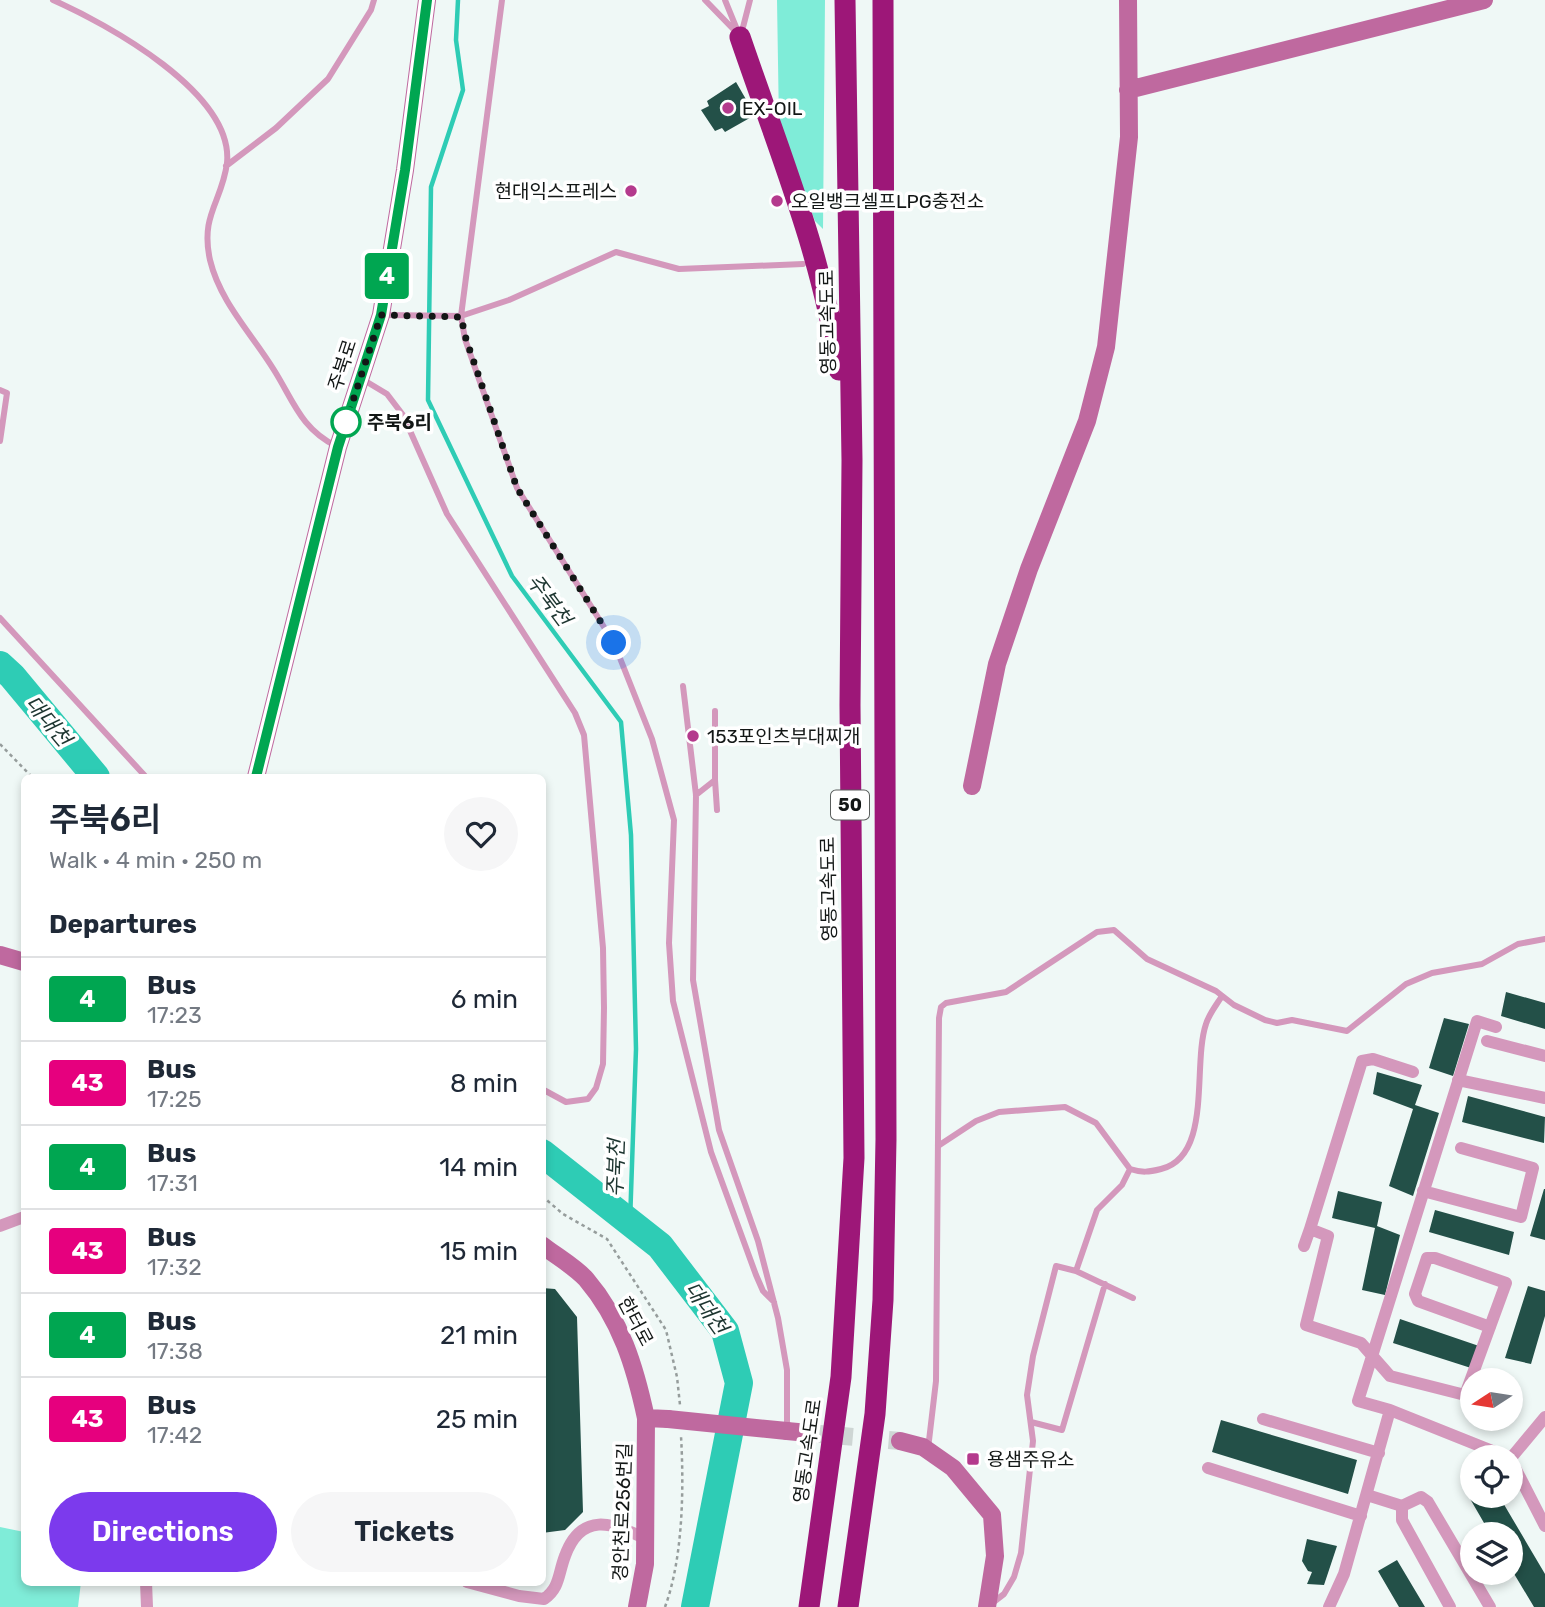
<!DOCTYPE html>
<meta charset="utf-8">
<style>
:root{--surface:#fff;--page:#f6f6f7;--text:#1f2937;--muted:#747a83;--line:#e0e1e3;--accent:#7c3aed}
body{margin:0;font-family:Rubik,"Noto Sans KR",sans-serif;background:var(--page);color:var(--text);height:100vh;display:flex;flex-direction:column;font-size:26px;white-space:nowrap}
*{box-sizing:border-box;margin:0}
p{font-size:23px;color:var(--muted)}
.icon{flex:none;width:38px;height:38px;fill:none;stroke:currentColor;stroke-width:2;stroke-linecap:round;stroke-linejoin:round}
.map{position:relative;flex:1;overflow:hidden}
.panel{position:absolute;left:21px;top:774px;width:525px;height:812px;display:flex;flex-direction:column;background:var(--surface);border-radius:10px;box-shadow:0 4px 10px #0003}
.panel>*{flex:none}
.badge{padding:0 14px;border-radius:5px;font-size:24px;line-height:46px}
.needle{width:46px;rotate:258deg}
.tools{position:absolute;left:1460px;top:1368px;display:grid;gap:14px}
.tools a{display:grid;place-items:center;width:63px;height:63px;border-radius:50%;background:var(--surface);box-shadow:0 4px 10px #0003;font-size:35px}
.you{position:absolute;width:35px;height:35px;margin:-18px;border:5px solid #fff;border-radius:50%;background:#1a73e8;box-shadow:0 0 0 10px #1a73e833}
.map>.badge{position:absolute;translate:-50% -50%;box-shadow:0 0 0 4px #fff}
h2{padding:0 28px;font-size:26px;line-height:63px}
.round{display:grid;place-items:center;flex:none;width:74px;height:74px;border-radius:37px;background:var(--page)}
.headline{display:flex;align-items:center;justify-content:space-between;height:119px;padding:0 28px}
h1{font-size:33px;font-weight:600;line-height:52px}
.cta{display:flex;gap:14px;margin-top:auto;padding:14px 28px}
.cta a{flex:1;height:80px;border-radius:42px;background:var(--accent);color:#fff;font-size:28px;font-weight:600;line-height:80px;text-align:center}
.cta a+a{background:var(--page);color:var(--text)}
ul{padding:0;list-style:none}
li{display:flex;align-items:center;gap:21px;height:84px;padding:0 28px;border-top:2px solid var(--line)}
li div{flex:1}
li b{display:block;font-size:26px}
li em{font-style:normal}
li .badge{min-width:77px;font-weight:700;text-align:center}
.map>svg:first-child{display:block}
.green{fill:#7fecd8}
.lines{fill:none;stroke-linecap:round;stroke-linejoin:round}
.stream{stroke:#2eccb5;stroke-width:4.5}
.river{stroke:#2eccb5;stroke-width:28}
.building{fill:#235048}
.secondary-tunnel{stroke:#ced6d4;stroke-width:18;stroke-dasharray:18 9;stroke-linecap:butt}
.path{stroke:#969d9c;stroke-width:2.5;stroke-dasharray:3.5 3.5;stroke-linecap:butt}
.lane{stroke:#d498bc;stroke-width:6}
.street{stroke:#d498bc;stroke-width:12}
.secondary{stroke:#bf699f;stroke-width:18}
.highway{stroke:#9d1778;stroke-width:21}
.secondary-bridge{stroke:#bf699f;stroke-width:18}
.line-casing{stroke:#fff;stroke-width:16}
.line{stroke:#00a651;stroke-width:10}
.walk{stroke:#131716;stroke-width:7;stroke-dasharray:0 12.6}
.poi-dot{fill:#b43a8d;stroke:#fff;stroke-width:2.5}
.stop-dot{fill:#fff;stroke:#00a651;stroke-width:3.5}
.labels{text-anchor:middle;stroke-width:7;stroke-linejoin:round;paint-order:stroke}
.shield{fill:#fff;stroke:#5a5d5c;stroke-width:2}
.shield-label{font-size:18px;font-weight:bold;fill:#131716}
.poi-label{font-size:19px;fill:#131716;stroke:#fff;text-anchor:start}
.street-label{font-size:19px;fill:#131716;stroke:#fff}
.stop-label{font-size:19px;font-weight:bold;fill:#131716;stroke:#fff;text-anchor:start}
.water-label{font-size:21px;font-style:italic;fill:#1d3530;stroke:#fff}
</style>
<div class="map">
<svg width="1545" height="1607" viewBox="0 0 1545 1607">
<rect width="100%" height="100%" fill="#eff8f6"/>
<path class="green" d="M 777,0 L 825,0 L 823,229 L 815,221 L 779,125 Z
M 0,1527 L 24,1532 L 24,1582 L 81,1582 L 78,1607 L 0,1607 Z"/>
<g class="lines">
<path class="stream" d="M 458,0 L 456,40 L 463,90 L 431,187 L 428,400 L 512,576 L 621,722 L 631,835 L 636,1049 L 630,1222"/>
<path class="river" d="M 0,665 L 12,676 L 96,777
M 542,1153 L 660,1246 L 725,1331 L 739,1383 L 695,1607"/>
</g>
<path class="building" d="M 736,82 L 755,115 L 725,132 L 722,128 L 715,131 L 701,110 L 709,106 L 707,101 Z
M 1506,992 L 1545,1003 L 1545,1029 L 1501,1016 Z
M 1444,1018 L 1469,1024 L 1453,1076 L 1429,1068 Z
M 1377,1072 L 1422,1085 L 1415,1105 L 1439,1113 L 1413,1196 L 1389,1186 L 1413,1109 L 1373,1094 Z
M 1468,1096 L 1545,1117 L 1544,1143 L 1462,1122 Z
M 1544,1189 L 1545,1189 L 1545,1240 L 1530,1236 Z
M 1338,1191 L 1382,1202 L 1377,1226 L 1400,1235 L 1385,1295 L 1362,1290 L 1375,1228 L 1332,1218 Z
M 1435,1210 L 1514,1232 L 1509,1255 L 1429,1232 Z
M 1528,1286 L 1545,1291 L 1545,1316 L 1531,1364 L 1505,1358 Z
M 542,1288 L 555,1289 L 577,1317 L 583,1512 L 565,1530 L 542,1533 Z
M 1400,1319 L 1479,1346 L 1471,1368 L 1393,1343 Z
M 1221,1420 L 1357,1460 L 1348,1494 L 1212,1452 Z
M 1472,1485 L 1472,1496 L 1499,1496 L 1545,1574 L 1545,1607 L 1534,1607 L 1510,1567 L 1510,1535 L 1491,1535 L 1465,1490 Z
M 1307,1539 L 1337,1546 L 1324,1585 L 1307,1584 L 1312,1572 L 1308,1571 L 1302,1561 Z
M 1397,1560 L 1425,1607 L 1399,1607 L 1378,1571 Z"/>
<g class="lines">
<path class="secondary-tunnel" d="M 808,1433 L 900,1441"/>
<path class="path" d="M 0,744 L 32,777
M 542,1196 L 563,1214 L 607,1239 L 666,1330 L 677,1377 L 680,1405
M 665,1607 C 683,1558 684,1489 681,1436"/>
<path class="lane" d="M 53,0 C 107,24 234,93 227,163 C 222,202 200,215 210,260 C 220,302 252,334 274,370 C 293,400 301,429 336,446
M 502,0 L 461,316 L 465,339 L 517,488 L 614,643 L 652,739 L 674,820 L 669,943 L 673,1001 L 711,1152 L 756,1275 L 763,1291 L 774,1302
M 705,0 L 738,34
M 725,0 L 738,32
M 741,35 L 750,0
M 226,166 L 276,128 L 328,79 L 371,10 L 374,0
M 384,315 L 461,316 L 509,300 L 616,252 L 679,269 L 803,264
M 362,379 L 387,394 L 403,415 L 447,514 L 575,713 L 584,735 L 603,948 L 604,1008 L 603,1064 L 596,1088 L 588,1099 L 566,1102 L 542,1089
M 0,390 L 7,393 L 0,441
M 0,618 L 146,777
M 683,686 L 696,795 L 693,980 L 719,1130 L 758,1241 L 778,1318 L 787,1370 L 787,1429
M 715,780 L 717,810
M 696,795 L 715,780 L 715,711
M 938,1146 L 976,1121 L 999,1112 L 1065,1107 L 1096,1123 L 1130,1169
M 1076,1271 L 1133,1298
M 1031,1422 L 1062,1430 L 1105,1284
M 928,1449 L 936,1381 L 939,1018 L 941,1007 L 946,1003 L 1006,992 L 1097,932 L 1114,930 L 1147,959 L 1216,991 L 1234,1005 L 1265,1020 L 1277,1023 L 1292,1020 L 1347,1031 L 1406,984 L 1432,973 L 1482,964 L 1518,944 L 1545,939
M 991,1604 L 1004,1594 L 1014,1577 L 1021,1553 L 1033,1441 L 1027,1395 L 1033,1356 L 1056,1266 L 1076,1271 L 1097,1210 L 1122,1185 L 1130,1169 C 1142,1173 1149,1172 1161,1169 C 1213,1156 1192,1065 1206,1024 C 1209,1014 1217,1004 1222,996"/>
<path class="street" d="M 1496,1027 L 1477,1021 L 1358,1401 L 1390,1410 L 1510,1458
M 1487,1041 L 1545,1056
M 1458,1080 L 1545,1098
M 1423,1191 L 1521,1217 L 1533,1168 L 1461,1148
M 0,1226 L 24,1217
M 1310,1229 L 1362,1061 L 1373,1059 L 1413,1072
M 1304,1246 L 1310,1229 L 1328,1236 L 1306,1325 L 1361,1343 L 1390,1376 L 1465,1395 L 1506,1283 L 1435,1258 L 1427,1258 L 1415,1294 L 1418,1301 L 1490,1327
M 1263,1419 L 1379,1453
M 1510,1458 L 1545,1526
M 1511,1458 L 1545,1417
M 1208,1468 L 1361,1516
M 1367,1495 L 1402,1506 L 1421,1497 L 1428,1502 L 1490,1607
M 1402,1506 L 1402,1520 L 1450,1607
M 146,1582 L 147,1607
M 467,1582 L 519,1596 L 544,1599 C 560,1588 558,1574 565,1556 C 581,1512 612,1522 646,1539
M 1329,1607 L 1344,1574 L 1390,1410"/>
<path class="secondary" d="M 1128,90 L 1484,0
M 256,777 L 338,447 L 381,315 L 405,170 L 427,0
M 972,786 L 997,664 L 1029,569 L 1087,421 L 1106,347 L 1129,137 L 1128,0
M 0,955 L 24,962
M 542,1245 C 556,1256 574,1266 586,1279 C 621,1320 635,1367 646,1418 L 668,1419
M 787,1431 L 808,1433
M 900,1441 L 923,1447 L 953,1468 L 992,1515 L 995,1556 L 987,1607
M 637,1607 L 645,1564 L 646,1418"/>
<path class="highway" d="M 740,37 C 777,146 823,256 839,370
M 809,1607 L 841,1377 L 854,1158 L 850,705 L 852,460 L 845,0
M 848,1607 L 875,1414 L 883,1300 L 886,1139 L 883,0"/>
<path class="secondary-bridge" d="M 668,1419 L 787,1431"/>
</g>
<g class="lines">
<g class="line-casing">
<path id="line" d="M 256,777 L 338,447 L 381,315 L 405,170 L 427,0"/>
</g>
<use href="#line" class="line"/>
<path class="walk" d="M 346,422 L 381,315 L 461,317 L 466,339 L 517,488 L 614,643"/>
</g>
<g class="poi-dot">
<circle cx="728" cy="108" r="7"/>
<circle cx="631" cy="191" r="7"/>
<circle cx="777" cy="201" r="7"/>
<circle cx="693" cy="736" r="7"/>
<rect x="966" y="1452" width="14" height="14" rx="3.5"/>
</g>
<circle class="stop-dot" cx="346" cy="422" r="14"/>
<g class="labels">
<rect class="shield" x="831" y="790.5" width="38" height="29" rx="5"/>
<g class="shield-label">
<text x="850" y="811">50</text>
</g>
<g class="poi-label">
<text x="742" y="115">EX-OIL</text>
<text x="617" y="198" text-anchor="end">현대익스프레스</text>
<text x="791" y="208">오일뱅크셀프LPG충전소</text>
<text x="707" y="743">153포인츠부대찌개</text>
<text x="987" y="1466">용샘주유소</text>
</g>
<g class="street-label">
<text transform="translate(827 322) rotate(-91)" y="7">영동고속도로</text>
<text transform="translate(342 365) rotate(-72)" y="7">주북로</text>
<text transform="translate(828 889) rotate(-91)" y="7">영동고속도로</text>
<text transform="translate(636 1321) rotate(62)" y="7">한터로</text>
<text transform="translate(807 1451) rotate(-82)" y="7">영동고속도로</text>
<text transform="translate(622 1512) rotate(-88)" y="7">경안천로256번길</text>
</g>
<g class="stop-label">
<text x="367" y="429">주북6리</text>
</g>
<g class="water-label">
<text transform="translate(549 600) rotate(53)" y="7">주북천</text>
<text transform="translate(48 721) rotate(50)" y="7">대대천</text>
<text transform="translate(616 1168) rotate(-88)" y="7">주북천</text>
<text transform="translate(706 1308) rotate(55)" y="7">대대천</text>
</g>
</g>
</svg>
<div class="tools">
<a><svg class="needle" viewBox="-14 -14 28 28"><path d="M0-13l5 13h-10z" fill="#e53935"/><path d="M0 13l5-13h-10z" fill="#747a83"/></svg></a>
<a><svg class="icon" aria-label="locate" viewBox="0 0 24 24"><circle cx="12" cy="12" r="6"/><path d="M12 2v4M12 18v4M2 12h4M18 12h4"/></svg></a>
<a><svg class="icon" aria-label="layers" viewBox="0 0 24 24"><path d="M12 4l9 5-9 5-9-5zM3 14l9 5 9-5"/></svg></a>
</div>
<div class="you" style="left:614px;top:643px"></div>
<b class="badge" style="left:387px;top:276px;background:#00a651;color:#fff">4</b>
<section class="panel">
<div class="headline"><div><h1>주북6리</h1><p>Walk · 4 min · 250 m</p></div><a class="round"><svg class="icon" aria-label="heart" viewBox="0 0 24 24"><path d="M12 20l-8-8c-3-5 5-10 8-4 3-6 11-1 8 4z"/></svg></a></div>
<h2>Departures</h2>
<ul>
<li><span class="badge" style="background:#00a651;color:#fff">4</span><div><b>Bus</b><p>17:23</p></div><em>6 min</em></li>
<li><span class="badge" style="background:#e6007e;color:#fff">43</span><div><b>Bus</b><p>17:25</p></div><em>8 min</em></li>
<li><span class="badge" style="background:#00a651;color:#fff">4</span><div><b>Bus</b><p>17:31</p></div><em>14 min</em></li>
<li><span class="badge" style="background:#e6007e;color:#fff">43</span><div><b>Bus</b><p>17:32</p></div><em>15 min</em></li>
<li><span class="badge" style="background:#00a651;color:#fff">4</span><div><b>Bus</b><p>17:38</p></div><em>21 min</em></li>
<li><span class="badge" style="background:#e6007e;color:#fff">43</span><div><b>Bus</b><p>17:42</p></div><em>25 min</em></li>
</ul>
<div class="cta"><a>Directions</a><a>Tickets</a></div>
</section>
</div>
